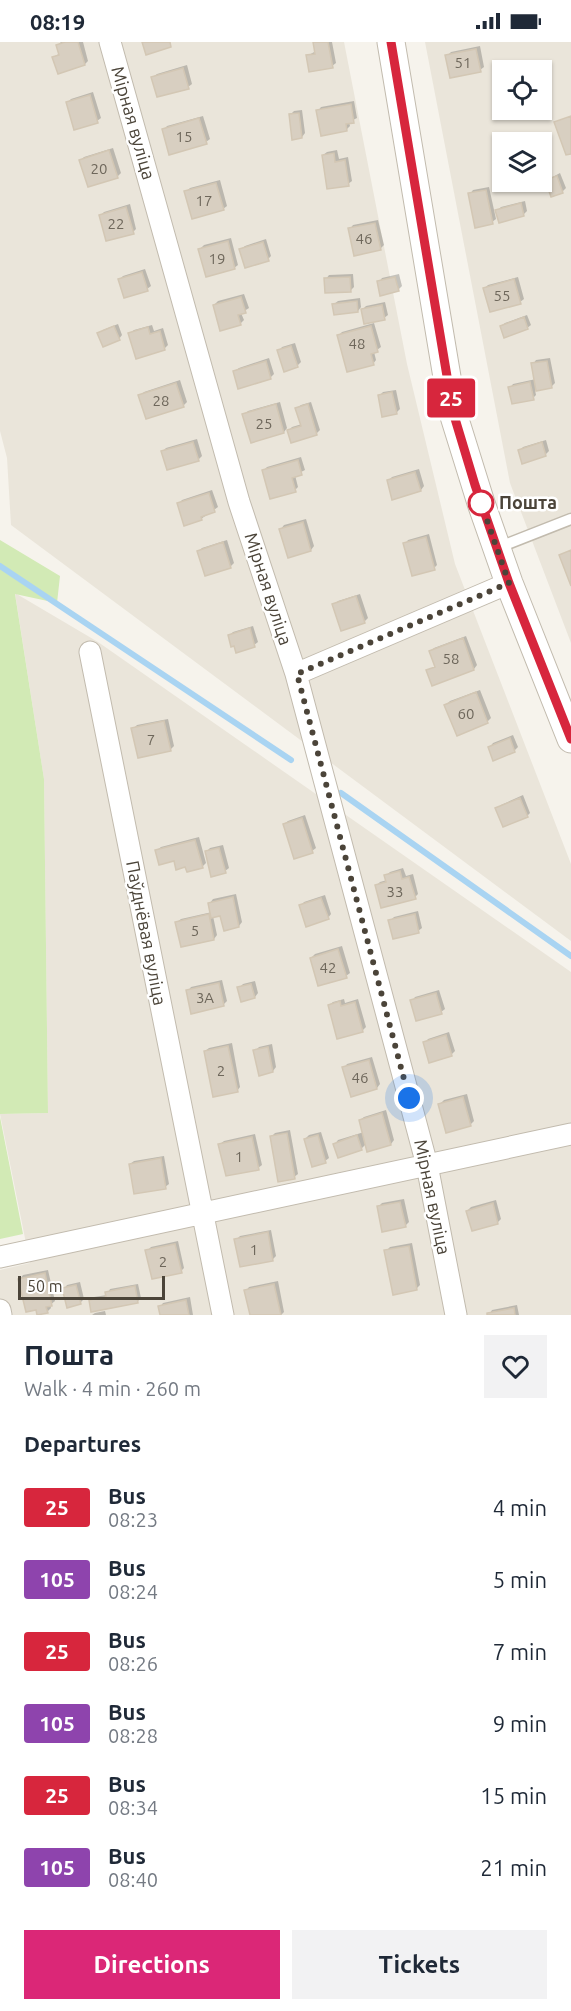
<!DOCTYPE html>
<meta charset="utf-8">
<style>
:root{--surface:#fff;--page:#f2f2f3;--text:#1f2937;--muted:#747a83;--accent:#db2777}
body{margin:0;font-family:Ubuntu,sans-serif;background:var(--page);color:var(--text);height:100vh;display:flex;flex-direction:column;font-size:22px;white-space:nowrap}
*{box-sizing:border-box;margin:0}
p{font-size:20px;color:var(--muted)}
.icon{flex:none;width:33px;height:33px;fill:none;stroke:currentColor;stroke-width:2;stroke-linecap:round;stroke-linejoin:round}
.map{position:relative;height:1273px;overflow:hidden}
.sheet{display:flex;flex-direction:column;background:var(--surface);flex:1}
.sheet>*{flex:none}
.badge{padding:0 12px;border-radius:4px;font-size:21px;line-height:39px}
.buttons{position:absolute;left:492px;top:18px;display:grid;gap:12px}
.buttons a{display:grid;place-items:center;width:60px;height:60px;border-radius:0px;background:var(--surface);box-shadow:0 2px 4px #0004;font-size:30px}
.scale{position:absolute;left:18px;bottom:15px;width:147px;box-sizing:border-box;padding-left:6px;border:3px solid #4b4439;border-top:0;font-size:16px;line-height:21px;white-space:nowrap;color:#4b4439;-webkit-text-stroke:4px #fff;paint-order:stroke}
.you{position:absolute;width:30px;height:30px;margin:-15px;border:4px solid #fff;border-radius:50%;background:#1a73e8;box-shadow:0 0 0 9px #1a73e833}
.map>.badge{position:absolute;translate:-50% -50%;box-shadow:0 0 0 3px #fff}
h2{padding:0 24px;font-size:22px;line-height:54px}
.round{display:grid;place-items:center;flex:none;width:63px;height:63px;border-radius:0px;background:var(--page)}
.overview{display:flex;align-items:center;justify-content:space-between;height:102px;padding:0 24px}
h1{font-size:28px;font-weight:700;line-height:45px}
.button{display:flex;gap:12px;margin-top:auto;padding:12px 24px}
.button a{flex:1;height:69px;border-radius:0px;background:var(--accent);color:#fff;font-size:24px;font-weight:700;line-height:69px;text-align:center}
.button a+a{background:var(--page);color:var(--text)}
ul{padding:0;list-style:none}
li{display:flex;align-items:center;gap:18px;height:72px;padding:0 24px}
li div{flex:1}
li b{display:block;font-size:22px}
li em{font-style:normal}
li .badge{min-width:66px;font-weight:700;text-align:center}
.status{display:flex;justify-content:space-between;align-items:center;height:42px;padding:0 30px;background:var(--surface);direction:ltr}
.status svg{height:16px;fill:currentColor}
.map>svg:first-child{display:block}
.residential{fill:#eae5da;fill-rule:evenodd}
.green{fill:#d2eab5}
.shadow{fill:#0003}
.lines{fill:none;stroke-linecap:round;stroke-linejoin:round}
.stream{stroke:#a9d4f2;stroke-width:6}
.building{fill:#d8cfc1;stroke:#d3c7b4;stroke-width:1.5}
.service-casing{stroke:#c2bbae;stroke-width:13}
.minor-casing{stroke:#c2bbae;stroke-width:23}
.tertiary-casing{stroke:#c2bbae;stroke-width:29}
.service{stroke:#fff;stroke-width:10}
.minor{stroke:#fff;stroke-width:21}
.tertiary{stroke:#fff;stroke-width:27}
.line-casing{stroke:#fff;stroke-width:14}
.line{stroke:#d7263d;stroke-width:9}
.walk{stroke:#4b4439;stroke-width:6;stroke-dasharray:0 10.8}
.stop-dot{fill:#fff;stroke:#d7263d;stroke-width:3}
.labels{text-anchor:middle;stroke-width:5;stroke-linejoin:round;paint-order:stroke}
.number-label{font-size:15px;fill:#6e675b}
.street-label{font-size:18px;fill:#4b4439;stroke:#fff}
.stop-label{font-size:18px;font-weight:bold;fill:#4b4439;stroke:#fff;text-anchor:start}
</style>
<div class="status"><b>08:19</b><svg viewBox="0 0 49 12"><path d="M0 12V9h3v3zM5 12V6h3v6zM10 12V3h3v9zM15 12V0h3v12zM26 1h20v11H26zM47 4h2v5h-2z"/></svg></div>
<div class="map">
<svg width="571" height="1273" viewBox="0 0 571 1273">
<rect width="100%" height="100%" fill="#f6f3ec"/>
<path class="residential" d="M 0,0 L 344,0 L 407,322 L 455,522 L 571,822 L 571,899 L 11,483 L 7,416 L 0,389 Z
M 425,0 L 571,0 L 571,601 L 510,441 ZM 502,28 L 542,28 L 542,68 L 502,68 ZM 502,100 L 542,100 L 542,140 L 502,140 Z
M 15,551 L 98,600 L 571,930 L 571,1273 L 0,1273 L 0,1228 L 30,1221 L 0,1072 L 48,1071 L 44,737 Z"/>
<path class="green" d="M 0,498 L 60,534 L 57,561 L 15,552 L 44,737 L 48,1071 L 0,1072 Z
M 0,1075 L 23,1192 L 0,1197 Z"/>
<path class="shadow" d="M 61,0 L 83,0 L 88,19 L 85,22 L 54,15 L 60,11 L 58,3 Z
M 314,0 L 332,0 L 336,21 L 332,24 L 307,14 L 316,9 Z
M 480,4 L 484,25 L 480,28 L 447,14 L 451,10 Z
M 187,23 L 192,42 L 188,45 L 153,35 L 157,32 Z
M 93,50 L 101,76 L 97,79 L 68,60 L 71,57 Z
M 543,53 L 547,69 L 544,72 L 534,75 L 532,68 L 542,68 Z
M 354,59 L 357,76 L 349,80 L 350,84 L 346,88 L 318,69 L 321,65 Z
M 302,68 L 305,91 L 302,95 L 290,73 L 294,69 Z
M 203,74 L 210,97 L 206,100 L 164,88 L 167,84 Z
M 113,106 L 121,131 L 117,135 L 81,118 L 84,115 Z
M 337,108 L 339,117 L 348,115 L 352,139 L 348,142 L 323,113 L 327,110 Z
M 560,131 L 566,146 L 562,150 L 547,138 Z
M 220,138 L 227,164 L 223,167 L 186,150 L 190,146 Z
M 489,145 L 496,177 L 492,180 L 470,152 L 473,148 Z
M 525,159 L 527,169 L 523,173 L 497,169 L 501,165 Z
M 130,162 L 136,187 L 133,190 L 101,173 L 104,170 Z
M 378,178 L 384,203 L 380,207 L 350,187 L 353,183 Z
M 231,196 L 238,223 L 234,226 L 200,207 L 204,203 Z
M 266,197 L 271,214 L 268,217 L 241,207 L 245,204 Z
M 145,227 L 151,244 L 147,247 L 120,237 L 123,234 Z
M 353,232 L 354,245 L 350,249 L 326,237 L 329,233 Z
M 399,232 L 402,244 L 398,248 L 379,240 L 382,236 Z
M 518,235 L 524,257 L 520,260 L 485,246 L 488,243 Z
M 244,252 L 249,266 L 241,271 L 244,278 L 240,282 L 214,263 L 218,259 Z
M 360,256 L 361,265 L 358,269 L 334,262 L 338,259 Z
M 385,260 L 388,273 L 384,276 L 362,268 L 366,264 Z
M 527,273 L 531,283 L 527,286 L 501,284 L 505,281 Z
M 374,281 L 381,305 L 374,310 L 376,318 L 373,322 L 339,293 L 342,290 Z
M 118,282 L 122,293 L 119,297 L 99,292 L 103,288 Z
M 152,283 L 154,289 L 163,286 L 168,303 L 164,307 L 130,291 L 134,288 Z
M 295,301 L 301,320 L 297,324 L 279,309 L 282,305 Z
M 269,316 L 274,332 L 270,336 L 235,329 L 239,326 Z
M 550,316 L 555,341 L 551,345 L 535,348 L 536,353 L 533,356 L 510,346 L 513,342 L 536,337 L 533,322 L 536,318 Z
M 180,338 L 187,360 L 183,364 L 140,354 L 144,350 Z
M 396,348 L 400,367 L 396,371 L 379,354 L 383,350 Z
M 280,360 L 287,386 L 284,390 L 252,399 L 244,373 L 248,369 Z
M 311,360 L 320,388 L 316,392 L 289,388 L 292,385 L 302,382 L 297,366 L 301,363 Z
M 197,397 L 202,414 L 198,418 L 163,409 L 166,406 Z
M 546,398 L 549,409 L 546,412 L 523,420 L 520,409 L 523,405 Z
M 301,415 L 305,428 L 295,433 L 298,445 L 295,448 L 264,428 L 267,425 Z
M 419,427 L 424,444 L 421,448 L 393,456 L 388,439 L 392,435 Z
M 212,448 L 218,465 L 201,477 L 179,462 L 182,458 Z
M 306,477 L 314,504 L 311,508 L 281,487 L 284,483 Z
M 429,492 L 437,523 L 434,526 L 405,502 L 408,498 Z
M 227,498 L 234,521 L 230,525 L 199,509 L 202,506 Z
M 360,552 L 368,576 L 364,580 L 334,563 L 338,559 Z
M 253,584 L 258,600 L 254,603 L 229,594 L 233,590 Z
M 466,594 L 477,623 L 474,627 L 433,642 L 428,629 L 436,624 L 431,609 L 434,606 Z
M 480,648 L 491,676 L 487,680 L 446,663 L 450,659 Z
M 168,677 L 174,704 L 170,708 L 133,687 L 137,683 Z
M 513,693 L 518,705 L 514,709 L 490,705 L 493,701 Z
M 523,753 L 530,771 L 527,774 L 497,766 L 501,763 Z
M 305,773 L 316,806 L 312,809 L 284,782 L 288,779 Z
M 199,795 L 206,821 L 202,825 L 186,824 L 157,808 L 161,805 Z
M 223,803 L 229,826 L 225,829 L 206,810 L 210,806 Z
M 403,826 L 406,834 L 413,832 L 418,852 L 415,855 L 376,844 L 380,840 L 387,838 L 386,834 L 390,830 Z
M 236,852 L 242,880 L 239,884 L 222,872 L 213,874 L 217,893 L 214,897 L 177,880 L 181,877 L 212,870 L 210,861 L 213,857 Z
M 325,853 L 331,872 L 328,876 L 301,864 L 304,860 Z
M 418,869 L 422,886 L 418,889 L 390,879 L 394,875 Z
M 342,904 L 350,931 L 346,934 L 311,916 L 315,912 Z
M 222,938 L 227,959 L 223,963 L 188,949 L 191,945 Z
M 255,939 L 258,951 L 255,955 L 242,958 L 239,946 L 243,942 Z
M 439,948 L 445,967 L 441,970 L 412,959 L 415,955 Z
M 344,957 L 345,961 L 358,957 L 366,985 L 362,989 L 329,963 L 333,960 Z
M 449,990 L 455,1009 L 451,1013 L 425,1001 L 428,997 Z
M 232,1001 L 240,1045 L 237,1049 L 205,1009 L 209,1006 Z
M 272,1002 L 276,1025 L 273,1029 L 255,1009 L 259,1005 Z
M 372,1015 L 380,1042 L 377,1046 L 344,1026 L 347,1022 Z
M 467,1052 L 474,1079 L 470,1083 L 440,1062 L 444,1058 Z
M 386,1068 L 394,1098 L 391,1102 L 368,1108 L 367,1101 L 361,1107 L 335,1102 L 338,1098 L 364,1090 L 360,1078 L 364,1075 Z
M 290,1088 L 298,1132 L 294,1135 L 271,1095 L 275,1091 Z
M 321,1090 L 329,1116 L 325,1119 L 305,1097 L 309,1093 Z
M 255,1092 L 262,1123 L 258,1126 L 220,1102 L 224,1099 Z
M 164,1114 L 169,1142 L 165,1145 L 130,1122 L 134,1119 Z
M 404,1157 L 409,1180 L 405,1184 L 378,1165 L 382,1161 Z
M 496,1158 L 501,1177 L 498,1180 L 473,1187 L 467,1169 L 471,1165 Z
M 271,1188 L 276,1214 L 273,1217 L 236,1198 L 240,1194 Z
M 178,1199 L 184,1226 L 181,1229 L 147,1209 L 151,1205 Z
M 412,1201 L 420,1243 L 416,1247 L 386,1209 L 390,1205 Z
M 48,1228 L 55,1259 L 50,1263 L 51,1266 L 47,1270 L 37,1266 L 20,1237 L 23,1233 Z
M 278,1239 L 284,1270 L 281,1273 L 251,1273 L 246,1249 L 249,1245 Z
M 80,1240 L 84,1257 L 80,1261 L 64,1247 L 67,1243 Z
M 138,1242 L 141,1256 L 137,1260 L 90,1259 L 94,1255 L 107,1253 L 110,1247 Z
M 190,1255 L 193,1273 L 161,1273 L 160,1265 L 163,1261 Z
M 517,1263 L 519,1273 L 489,1273 L 492,1268 Z
M 105,1269 L 106,1273 L 92,1273 L 95,1271 Z"/>
<g class="lines">
<path class="stream" d="M 0,524 L 291,718
M 341,751 L 571,914"/>
</g>
<path class="building" d="M 65,0 L 78,0 L 85,23 L 58,32 L 52,15 L 59,13 L 56,3 Z
M 142,0 L 170,0 L 171,5 L 146,13 Z
M 313,0 L 328,0 L 333,26 L 309,30 L 306,13 L 315,12 Z
M 476,7 L 481,30 L 450,36 L 445,13 Z
M 183,26 L 189,47 L 157,55 L 151,35 Z
M 90,53 L 98,81 L 74,88 L 66,60 Z
M 351,62 L 354,81 L 346,82 L 347,89 L 321,94 L 316,68 Z
M 542,63 L 544,74 L 533,77 L 531,68 L 542,68 Z
M 299,71 L 302,96 L 292,98 L 289,72 Z
M 571,74 L 571,112 L 566,113 L 554,80 Z
M 199,76 L 207,102 L 169,113 L 162,87 Z
M 109,108 L 118,136 L 88,145 L 79,118 Z
M 334,111 L 335,120 L 345,118 L 349,144 L 327,147 L 322,113 Z
M 557,134 L 563,151 L 551,155 L 545,138 Z
M 216,141 L 224,168 L 192,177 L 184,149 Z
M 486,148 L 493,182 L 475,186 L 468,151 Z
M 521,161 L 524,174 L 499,181 L 495,168 Z
M 126,165 L 134,192 L 106,199 L 99,173 Z
M 375,181 L 381,208 L 354,214 L 348,186 Z
M 228,199 L 235,227 L 206,235 L 198,207 Z
M 263,200 L 269,219 L 245,226 L 239,207 Z
M 142,230 L 148,249 L 124,256 L 118,237 Z
M 350,235 L 351,250 L 325,251 L 324,236 Z
M 395,235 L 399,249 L 380,254 L 377,239 Z
M 514,237 L 521,262 L 490,270 L 483,246 Z
M 241,255 L 246,271 L 238,273 L 241,283 L 220,289 L 213,263 Z
M 357,259 L 358,270 L 334,273 L 332,262 Z
M 382,263 L 385,278 L 364,282 L 361,267 Z
M 524,275 L 528,287 L 504,296 L 500,284 Z
M 114,284 L 120,298 L 103,305 L 97,291 Z
M 371,284 L 378,310 L 371,312 L 374,323 L 347,330 L 337,293 Z
M 148,285 L 150,292 L 160,289 L 165,308 L 136,317 L 128,291 Z
M 291,304 L 298,325 L 284,330 L 277,308 Z
M 266,319 L 271,337 L 238,347 L 233,329 Z
M 547,319 L 552,346 L 536,349 L 531,321 Z
M 530,340 L 534,358 L 512,362 L 508,345 Z
M 176,341 L 184,365 L 146,377 L 138,353 Z
M 392,350 L 397,372 L 382,375 L 378,353 Z
M 276,362 L 284,391 L 251,401 L 242,372 Z
M 308,362 L 317,393 L 291,401 L 287,388 L 301,384 L 295,366 Z
M 193,400 L 199,419 L 167,428 L 161,409 Z
M 542,400 L 546,414 L 522,422 L 518,408 Z
M 298,418 L 302,433 L 292,436 L 296,450 L 270,457 L 262,428 Z
M 415,430 L 421,449 L 392,458 L 387,438 Z
M 209,451 L 215,470 L 201,475 L 202,478 L 184,484 L 177,461 Z
M 303,480 L 311,509 L 288,516 L 279,487 Z
M 426,495 L 435,528 L 412,534 L 403,501 Z
M 223,500 L 231,526 L 205,534 L 197,509 Z
M 571,508 L 571,544 L 559,513 Z
M 356,554 L 365,581 L 341,589 L 332,562 Z
M 250,586 L 255,605 L 236,611 L 234,604 L 231,605 L 228,593 Z
M 463,596 L 474,628 L 432,644 L 426,628 L 435,625 L 429,609 Z
M 476,650 L 488,681 L 457,694 L 444,663 Z
M 164,679 L 171,709 L 138,716 L 131,686 Z
M 510,696 L 515,710 L 493,719 L 488,705 Z
M 520,756 L 528,775 L 503,785 L 495,766 Z
M 302,776 L 313,811 L 294,817 L 283,782 Z
M 195,798 L 203,826 L 187,830 L 185,825 L 176,828 L 174,819 L 159,823 L 155,808 Z
M 219,806 L 226,831 L 211,835 L 205,809 Z
M 400,829 L 402,837 L 409,835 L 416,857 L 381,866 L 375,843 L 386,840 L 384,833 Z
M 233,855 L 239,885 L 224,889 L 220,874 L 211,876 L 208,861 Z
M 321,856 L 329,877 L 306,885 L 299,863 Z
M 209,872 L 214,898 L 181,905 L 175,880 Z
M 415,872 L 419,891 L 393,897 L 388,878 Z
M 338,907 L 347,936 L 318,944 L 310,916 Z
M 219,941 L 224,964 L 191,972 L 186,948 Z
M 251,942 L 255,956 L 241,960 L 237,945 Z
M 436,951 L 442,972 L 416,979 L 410,958 Z
M 340,959 L 341,964 L 355,960 L 363,990 L 337,997 L 328,963 Z
M 446,993 L 452,1014 L 429,1021 L 423,1000 Z
M 228,1004 L 238,1050 L 213,1055 L 204,1009 Z
M 268,1005 L 273,1030 L 259,1034 L 253,1008 Z
M 369,1018 L 377,1047 L 351,1055 L 342,1025 Z
M 463,1055 L 471,1084 L 446,1091 L 438,1062 Z
M 382,1071 L 391,1103 L 367,1110 L 359,1078 Z
M 287,1091 L 295,1137 L 278,1140 L 270,1094 Z
M 318,1093 L 326,1121 L 312,1125 L 304,1097 Z
M 357,1093 L 362,1108 L 338,1116 L 333,1102 Z
M 252,1095 L 259,1128 L 226,1134 L 218,1102 Z
M 161,1116 L 166,1147 L 134,1152 L 129,1122 Z
M 400,1160 L 406,1185 L 382,1190 L 377,1164 Z
M 493,1161 L 498,1182 L 472,1189 L 466,1169 Z
M 268,1190 L 273,1219 L 240,1225 L 234,1197 Z
M 175,1202 L 182,1231 L 152,1237 L 145,1208 Z
M 409,1204 L 417,1248 L 393,1253 L 384,1208 Z
M 45,1231 L 52,1264 L 46,1265 L 48,1271 L 37,1273 L 36,1268 L 26,1270 L 18,1237 Z
M 274,1242 L 281,1273 L 250,1273 L 244,1248 Z
M 76,1243 L 81,1262 L 67,1266 L 62,1246 Z
M 135,1244 L 138,1261 L 91,1270 L 89,1258 L 106,1255 L 105,1250 Z
M 186,1258 L 189,1273 L 160,1273 L 158,1264 Z
M 514,1266 L 515,1273 L 487,1273 L 487,1271 Z"/>
<g class="lines">
<g class="service-casing">
<path id="service" d="M 497,506 L 571,477"/>
</g>
<g class="minor-casing">
<path id="minor" d="M 110,0 L 239,460 L 296,632 L 427,1123 L 456,1273
M 90,610 L 223,1273
M 296,632 L 509,541
M 0,1215 L 571,1092
M 0,1268 L 1,1273"/>
</g>
<g class="tertiary-casing">
<path id="tertiary" d="M 391,0 L 453,371 L 481,461 L 509,541 L 571,697"/>
</g>
<use href="#service" class="service"/>
<use href="#minor" class="minor"/>
<use href="#tertiary" class="tertiary"/>
</g>
<g class="lines">
<g class="line-casing">
<path id="line" d="M 391,0 L 453,370 L 475,443 L 509,541 L 571,697"/>
</g>
<use href="#line" class="line"/>
<path class="walk" d="M 409,1056 L 297,632 L 509,541 L 481,461"/>
</g>
<circle class="stop-dot" cx="481" cy="461" r="12"/>
<g class="labels">
<g class="number-label">
<text x="463" y="26">51</text>
<text x="184" y="100">15</text>
<text x="99" y="132">20</text>
<text x="204" y="164">17</text>
<text x="116" y="187">22</text>
<text x="364" y="202">46</text>
<text x="217" y="222">19</text>
<text x="502" y="259">55</text>
<text x="357" y="307">48</text>
<text x="161" y="364">28</text>
<text x="264" y="387">25</text>
<text x="451" y="622">58</text>
<text x="466" y="677">60</text>
<text x="151" y="703">7</text>
<text x="395" y="855">33</text>
<text x="195" y="894">5</text>
<text x="328" y="931">42</text>
<text x="205" y="961">3А</text>
<text x="221" y="1034">2</text>
<text x="360" y="1041">46</text>
<text x="239" y="1120">1</text>
<text x="254" y="1213">1</text>
<text x="163" y="1225">2</text>
</g>
<g class="street-label">
<text transform="translate(133 81) rotate(74)" y="6">Мірная вуліца</text>
<text transform="translate(268 547) rotate(72)" y="6">Мірная вуліца</text>
<text transform="translate(146 891) rotate(79)" y="6">Паўднёвая вуліца</text>
<text transform="translate(432 1155) rotate(78)" y="6">Мірная вуліца</text>
</g>
<g class="stop-label">
<text x="499" y="467">Пошта</text>
</g>
</g>
</svg>
<div class="buttons">
<a><svg class="icon" aria-label="locate" viewBox="0 0 24 24"><circle cx="12" cy="12" r="6"/><path d="M12 2v4M12 18v4M2 12h4M18 12h4"/></svg></a>
<a><svg class="icon" aria-label="layers" viewBox="0 0 24 24"><path d="M12 4l9 5-9 5-9-5zM3 14l9 5 9-5"/></svg></a>
</div>
<div class="scale">50 m</div>
<div class="you" style="left:409px;top:1056px"></div>
<b class="badge" style="left:451px;top:356px;background:#d7263d;color:#fff">25</b>
</div>
<section class="sheet">
<div class="overview"><div><h1>Пошта</h1><p>Walk · 4 min · 260 m</p></div><a class="round"><svg class="icon" aria-label="heart" viewBox="0 0 24 24"><path d="M12 20l-8-8c-3-5 5-10 8-4 3-6 11-1 8 4z"/></svg></a></div>
<h2>Departures</h2>
<ul>
<li><span class="badge" style="background:#d7263d;color:#fff">25</span><div><b>Bus</b><p>08:23</p></div><em>4 min</em></li>
<li><span class="badge" style="background:#8e44ad;color:#fff">105</span><div><b>Bus</b><p>08:24</p></div><em>5 min</em></li>
<li><span class="badge" style="background:#d7263d;color:#fff">25</span><div><b>Bus</b><p>08:26</p></div><em>7 min</em></li>
<li><span class="badge" style="background:#8e44ad;color:#fff">105</span><div><b>Bus</b><p>08:28</p></div><em>9 min</em></li>
<li><span class="badge" style="background:#d7263d;color:#fff">25</span><div><b>Bus</b><p>08:34</p></div><em>15 min</em></li>
<li><span class="badge" style="background:#8e44ad;color:#fff">105</span><div><b>Bus</b><p>08:40</p></div><em>21 min</em></li>
</ul>
<div class="button"><a>Directions</a><a>Tickets</a></div>
</section>
